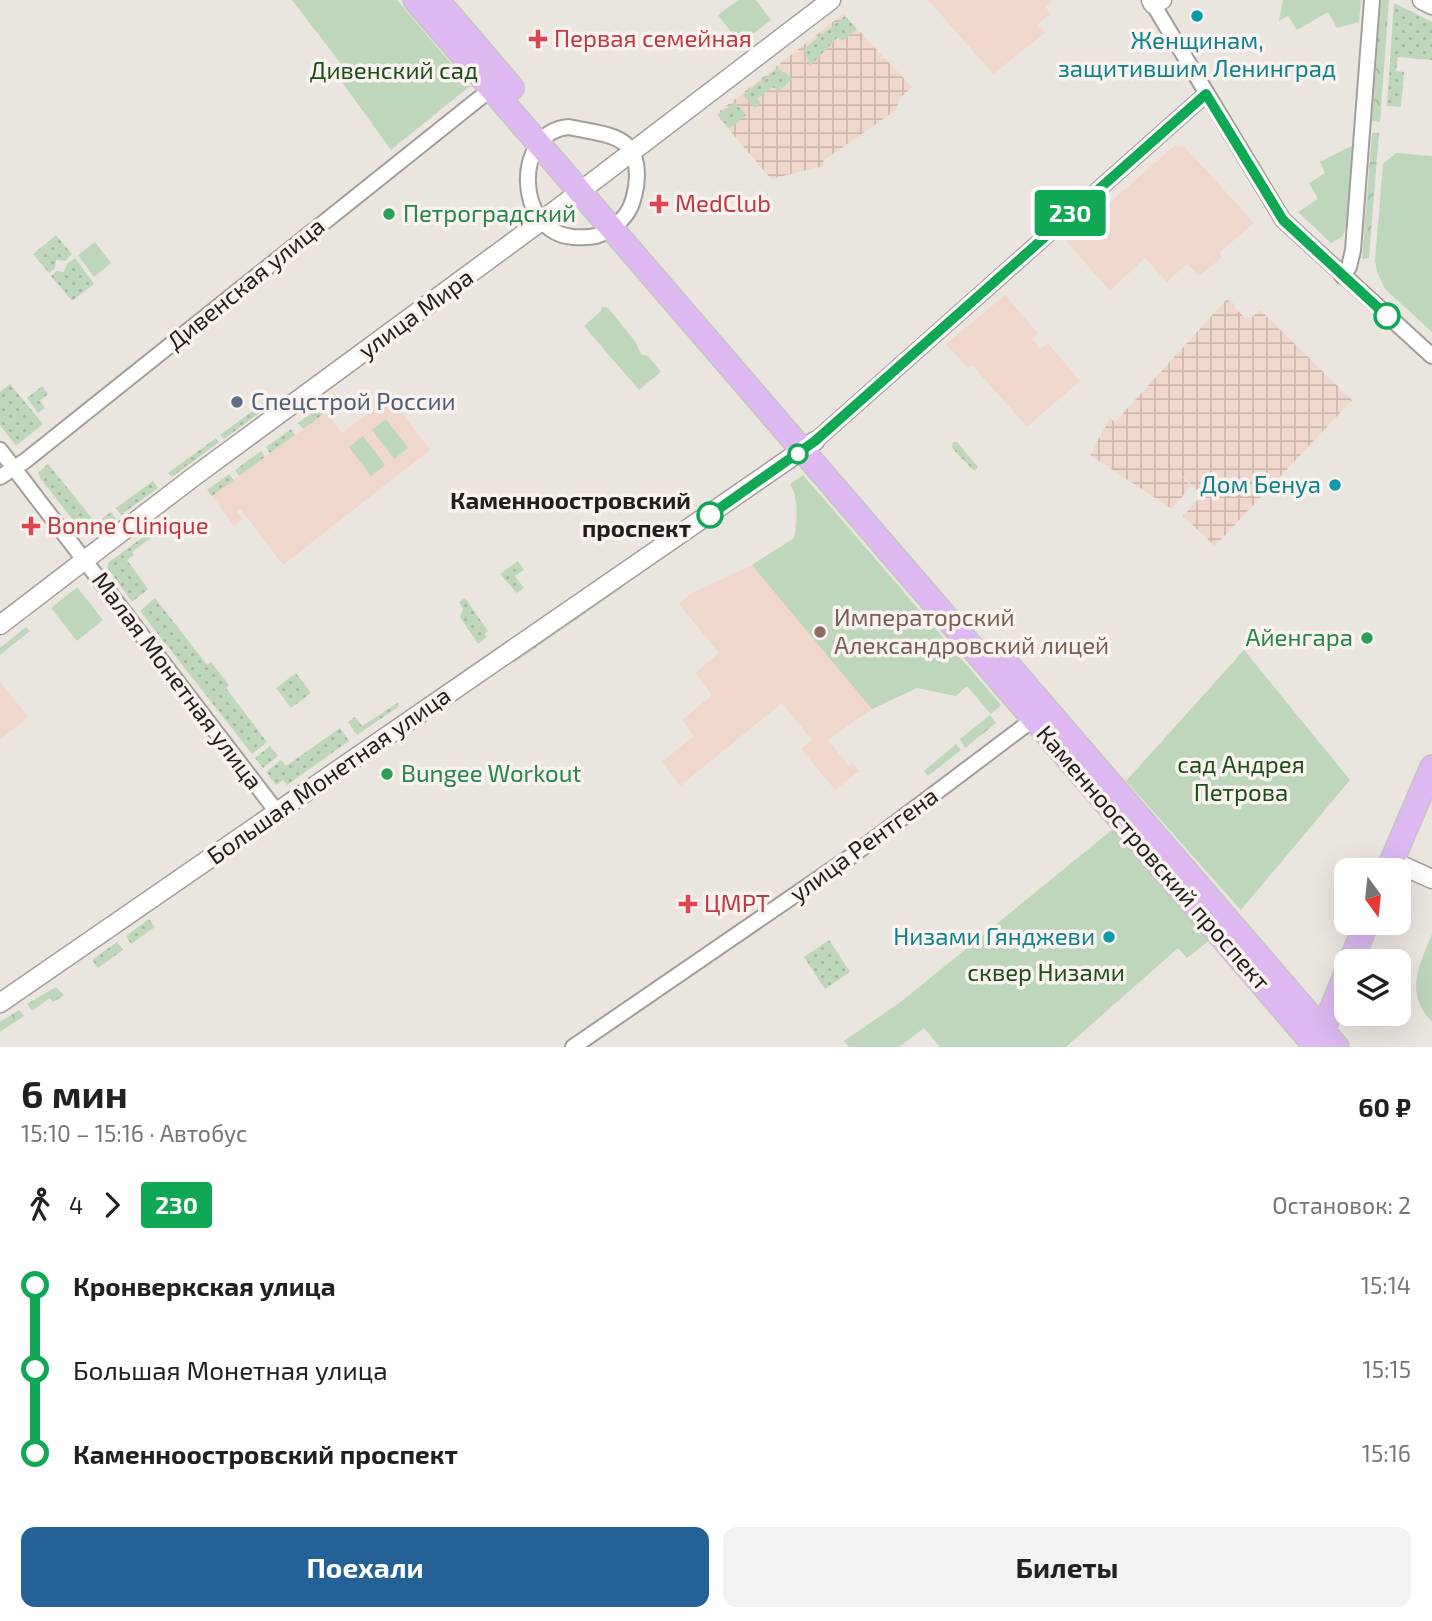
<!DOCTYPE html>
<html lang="ru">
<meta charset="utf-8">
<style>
:root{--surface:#fff;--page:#f2f2f2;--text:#202124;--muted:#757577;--accent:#246197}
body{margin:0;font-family:"Exo 2",sans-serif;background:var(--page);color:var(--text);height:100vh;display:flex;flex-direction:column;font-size:26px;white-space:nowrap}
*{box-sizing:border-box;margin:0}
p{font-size:23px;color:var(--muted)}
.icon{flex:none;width:38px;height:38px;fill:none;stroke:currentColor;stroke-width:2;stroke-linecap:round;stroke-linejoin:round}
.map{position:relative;height:1047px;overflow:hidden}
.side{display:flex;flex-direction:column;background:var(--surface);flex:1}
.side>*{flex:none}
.badge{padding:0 14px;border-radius:5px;font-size:24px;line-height:46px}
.needle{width:46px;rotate:165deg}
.controls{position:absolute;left:1334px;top:858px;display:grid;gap:14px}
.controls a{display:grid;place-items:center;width:77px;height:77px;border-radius:14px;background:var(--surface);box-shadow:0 7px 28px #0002;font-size:35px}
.map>.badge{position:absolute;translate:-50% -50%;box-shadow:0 0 0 4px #fff}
.legs{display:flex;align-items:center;gap:10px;height:77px;padding:0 21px;font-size:23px}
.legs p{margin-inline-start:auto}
.headline{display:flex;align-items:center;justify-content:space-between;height:119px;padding:0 21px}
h1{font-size:38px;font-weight:700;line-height:52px}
.button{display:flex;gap:14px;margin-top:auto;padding:14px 21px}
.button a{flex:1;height:80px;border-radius:14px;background:var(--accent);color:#fff;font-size:28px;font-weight:700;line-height:80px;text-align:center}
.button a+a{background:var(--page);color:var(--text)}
ul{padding:0 21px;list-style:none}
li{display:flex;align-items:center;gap:24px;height:84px;font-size:26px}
li i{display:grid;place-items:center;width:10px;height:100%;margin:0 9px;background:currentColor}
li i::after{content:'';width:18px;height:18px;margin:-9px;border:5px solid;border-radius:50%;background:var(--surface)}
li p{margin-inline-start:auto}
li:first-child i{background:linear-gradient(#0000 50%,currentColor 0)}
li:last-child i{background:linear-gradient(currentColor 50%,#0000 0)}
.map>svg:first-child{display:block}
.industrial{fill:url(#industrial-grid)}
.education{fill:#efd7cd}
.grass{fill:url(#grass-dots)}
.forest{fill:url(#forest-crowns)}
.park{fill:#bed6bc}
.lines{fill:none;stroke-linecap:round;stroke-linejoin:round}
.minor-casing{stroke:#a39e99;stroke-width:18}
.tertiary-casing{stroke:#a39e99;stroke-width:21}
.primary-casing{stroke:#c5c5c4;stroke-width:26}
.minor{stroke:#fff;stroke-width:14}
.tertiary{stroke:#fff;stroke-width:18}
.primary{stroke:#ddb8f1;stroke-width:23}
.line-1-casing{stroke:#fff;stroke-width:16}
.line-1{stroke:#10a855;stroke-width:10}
.culture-dot{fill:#0f9aa8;stroke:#f9f2ee;stroke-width:2.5}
.health-dot{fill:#e0444e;stroke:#f9f2ee;stroke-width:2.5}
.leisure-dot{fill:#2e9e5b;stroke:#f9f2ee;stroke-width:2.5}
.stop-1-dot{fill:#fff;stroke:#10a855;stroke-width:3.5}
.service-dot{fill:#5c6f8a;stroke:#f9f2ee;stroke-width:2.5}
.education-dot{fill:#8d6e63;stroke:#f9f2ee;stroke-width:2.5}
.labels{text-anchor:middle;stroke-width:7;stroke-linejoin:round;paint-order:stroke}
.health-label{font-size:24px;fill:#be3a42;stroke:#f9f2ee;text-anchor:start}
.culture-label{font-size:24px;fill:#0d838f;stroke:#f9f2ee;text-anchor:end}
.park-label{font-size:24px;fill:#1c4e1c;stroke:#f9f2ee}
.leisure-label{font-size:24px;fill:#27864d;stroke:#f9f2ee;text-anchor:start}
.street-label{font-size:24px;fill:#211f1d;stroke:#f9f2ee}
.service-label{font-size:24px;fill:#4e5e75;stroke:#f9f2ee;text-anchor:start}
.stop-label{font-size:24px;font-weight:bold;fill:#211f1d;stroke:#f9f2ee;text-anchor:end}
.education-label{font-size:24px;fill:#785e54;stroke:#f9f2ee;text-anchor:start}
</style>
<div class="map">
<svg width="1432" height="1047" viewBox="0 0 1432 1047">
<defs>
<pattern id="industrial-grid" width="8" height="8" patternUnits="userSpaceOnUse" patternTransform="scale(1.75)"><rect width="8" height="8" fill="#efd7cd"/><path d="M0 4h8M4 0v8" fill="none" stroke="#cdb8b0"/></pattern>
<pattern id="grass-dots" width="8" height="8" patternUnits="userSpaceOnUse" patternTransform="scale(1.75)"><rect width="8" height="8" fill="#bed6bc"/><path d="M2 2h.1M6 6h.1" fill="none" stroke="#a3b7a1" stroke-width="1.8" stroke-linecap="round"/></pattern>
<pattern id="forest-crowns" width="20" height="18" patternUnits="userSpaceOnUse" patternTransform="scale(1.75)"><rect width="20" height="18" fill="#bed6bc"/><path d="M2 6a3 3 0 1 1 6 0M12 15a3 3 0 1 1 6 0" fill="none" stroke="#a3b7a1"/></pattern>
</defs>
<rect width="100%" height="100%" fill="#ebe5e0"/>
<path class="industrial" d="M 843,14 L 912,87 L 900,98 L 896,110 L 823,161 L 824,166 L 771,179 L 716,114 Z
M 1227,299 L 1232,304 L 1234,302 L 1235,308 L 1245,318 L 1251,318 L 1260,310 L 1352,400 L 1215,546 L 1183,516 L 1202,495 L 1172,466 L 1191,486 L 1172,509 L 1090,455 L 1110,418 L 1115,422 Z"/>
<path class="education" d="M 928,0 L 1051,0 L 1052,2 L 1046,7 L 1050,14 L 1038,24 L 1045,33 L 993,74 Z
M 1174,146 L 1184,146 L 1254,223 L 1220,252 L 1221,258 L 1199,276 L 1187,264 L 1167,282 L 1145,258 L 1110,291 L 1066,241 Z
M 1005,295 L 1038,333 L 1032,339 L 1040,349 L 1048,343 L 1080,381 L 1027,427 L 972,365 L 968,368 L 946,344 Z
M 390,397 L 430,450 L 283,565 L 241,509 L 237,512 L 243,519 L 234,526 L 212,496 L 326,412 L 342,433 Z
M 803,475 L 1001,705 L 991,714 L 967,686 L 956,696 L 917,688 L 872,709 L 828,740 L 849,766 L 853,763 L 859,771 L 835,790 L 801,749 L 812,740 L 782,703 L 680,786 L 662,762 L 694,736 L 682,720 L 712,695 L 695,673 L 719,653 L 679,604 L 690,594 L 752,565 L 794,539 L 796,506 L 794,490 L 790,484 Z
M 0,681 L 28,717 L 0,740 Z"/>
<path class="grass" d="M 1394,3 L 1432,22 L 1432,60 L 1398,57 L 1396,71 L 1404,72 L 1401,107 L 1387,106 Z
M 845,16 L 857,29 L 842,41 L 838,37 L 810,66 L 804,49 Z
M 778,68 L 793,79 L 778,91 L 773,87 L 757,99 L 760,104 L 755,108 L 743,95 Z
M 735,102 L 746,115 L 729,129 L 718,115 Z
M 56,235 L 72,254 L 65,261 L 56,260 L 55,268 L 49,273 L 33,254 Z
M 75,258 L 94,284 L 72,301 L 51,276 L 57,271 L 64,272 L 67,264 Z
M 10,384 L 43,424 L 16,446 L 0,425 L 0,392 Z
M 42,386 L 48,394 L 40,401 L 45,408 L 38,413 L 27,398 Z
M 266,401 L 269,406 L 224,439 L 220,435 Z
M 321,406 L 326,412 L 303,429 L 298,423 Z
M 291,429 L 295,435 L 270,453 L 266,447 Z
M 216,438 L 219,442 L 172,477 L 168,473 Z
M 953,442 L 957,442 L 978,467 L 974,471 L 952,448 Z
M 261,451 L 265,457 L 239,476 L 235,470 Z
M 48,464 L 96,523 L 111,512 L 116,519 L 96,534 L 84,534 L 40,478 L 39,472 Z
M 229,474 L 234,480 L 212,496 L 207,490 Z
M 153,481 L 158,488 L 121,515 L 116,508 Z
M 157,527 L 160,531 L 132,552 L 134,555 L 127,560 L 148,589 L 132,602 L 107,567 L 109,562 Z
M 518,561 L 524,570 L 515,576 L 524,588 L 517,593 L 500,574 Z
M 621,584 L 623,587 L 514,663 L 512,660 Z
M 155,598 L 207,665 L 211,662 L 229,685 L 226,688 L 267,742 L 252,754 L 140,611 Z
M 465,598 L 488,631 L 485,634 L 487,637 L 478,644 L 460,617 L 463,609 L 459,602 Z
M 296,673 L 311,693 L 291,708 L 276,688 Z
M 399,702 L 398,707 L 357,735 L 348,722 L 355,717 L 362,726 Z
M 340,728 L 349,741 L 287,785 L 283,780 L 276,785 L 266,772 L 281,760 L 286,766 Z
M 270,746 L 278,756 L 263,768 L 255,758 Z
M 149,919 L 155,927 L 131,944 L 126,936 Z
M 829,940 L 850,972 L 825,989 L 804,957 Z
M 117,942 L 123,950 L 98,968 L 92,960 Z"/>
<path class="forest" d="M 1381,0 L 1389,0 L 1380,122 L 1372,121 Z
M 1372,133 L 1379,133 L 1369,258 L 1362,259 Z
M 990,715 L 996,723 L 965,748 L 960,739 Z
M 956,744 L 961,750 L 928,776 L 924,771 Z
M 56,987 L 64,995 L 53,1002 L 50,998 L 32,1011 L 27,1004 Z
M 19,1010 L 24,1016 L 0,1032 L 0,1022 Z"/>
<path class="park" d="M 292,0 L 397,0 L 470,86 L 391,150 L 334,71 L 342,65 Z
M 738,0 L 756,0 L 771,20 L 740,44 L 718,15 Z
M 1283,0 L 1361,0 L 1359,22 L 1337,28 L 1328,12 L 1297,30 L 1288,16 L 1279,21 Z
M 1353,145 L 1346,228 L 1342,237 L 1331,243 L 1298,212 L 1318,199 L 1309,183 L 1325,173 L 1320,162 Z
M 1396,153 L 1432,156 L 1432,332 L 1385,289 L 1377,272 L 1375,261 L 1383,164 Z
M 95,242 L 111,263 L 94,277 L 78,255 Z
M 602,306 L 608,308 L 635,341 L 641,354 L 648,356 L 661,372 L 639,390 L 584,326 L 601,311 Z
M 386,419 L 408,448 L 394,459 L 372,430 Z
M 363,436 L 385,465 L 371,476 L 349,447 Z
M 803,475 L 1001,705 L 991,714 L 967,686 L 956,696 L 917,688 L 872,709 L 752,565 L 794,538 C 798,524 799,497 790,484 Z
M 77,587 L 103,620 L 77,641 L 51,608 Z
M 26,627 L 30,631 L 0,655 L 0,648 Z
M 1244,650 L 1350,780 L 1241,910 L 1126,781 Z
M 1113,829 L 1210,940 L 1187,958 L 1178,948 L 1066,1047 L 940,1047 L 924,1028 L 899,1047 L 849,1047 L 844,1041 L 902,1001 Z
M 1432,934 L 1432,1022 C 1404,992 1419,966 1432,934 Z"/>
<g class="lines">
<g class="minor-casing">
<path id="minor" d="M 1153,4 L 1283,220 L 1432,356
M 569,127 C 610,136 643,134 636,187 C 633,203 630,213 617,224 C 602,237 592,238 573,237 C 514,232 513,131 569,127 Z
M 1342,276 L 1349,267 L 1353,250 L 1372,0
M 815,441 L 1206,94
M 0,450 L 277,812
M 0,477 L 25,461 L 491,89
M 573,1047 L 853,855 L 1039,715"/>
</g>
<g class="tertiary-casing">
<path id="tertiary" d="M 1151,0 L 1153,4 L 1162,0
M 1422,0 L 1432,5
M 0,625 L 192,478 L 540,222 L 831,0
M 1392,861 L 1432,879
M 0,1003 L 815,441"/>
</g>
<g class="primary-casing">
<path id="primary" d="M 415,0 L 1316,1047 L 1346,974
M 437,0 L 512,88
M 1009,666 L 1337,1047
M 1388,870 L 1432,767
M 1351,961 L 1367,922"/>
</g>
<use href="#minor" class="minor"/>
<use href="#tertiary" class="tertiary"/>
<use href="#primary" class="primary"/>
</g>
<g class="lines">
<g class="line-1-casing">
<path id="line-1" d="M 710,515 L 815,441 L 1206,94 L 1283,220 L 1387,316"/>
</g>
<use href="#line-1" class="line-1"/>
</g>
<g class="culture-dot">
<circle cx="1197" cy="16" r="7"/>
<circle cx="1335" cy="485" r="7"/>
<circle cx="1109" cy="937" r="7"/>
</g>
<g class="health-dot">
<path d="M534.5 28.5h7v7h7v7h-7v7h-7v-7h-7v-7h7z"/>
<path d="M655.5 193.5h7v7h7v7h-7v7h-7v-7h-7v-7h7z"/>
<path d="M27.5 515.5h7v7h7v7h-7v7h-7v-7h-7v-7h7z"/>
<path d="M684.5 893.5h7v7h7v7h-7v7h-7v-7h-7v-7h7z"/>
</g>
<g class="leisure-dot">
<circle cx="389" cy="214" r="7"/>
<circle cx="1367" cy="638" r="7"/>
<circle cx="387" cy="774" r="7"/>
</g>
<g class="stop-1-dot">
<circle cx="1387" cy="316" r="12"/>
<circle cx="798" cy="454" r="9"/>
<circle cx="710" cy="515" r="12"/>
</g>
<circle class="service-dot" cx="237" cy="402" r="7"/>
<circle class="education-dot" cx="820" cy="632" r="7"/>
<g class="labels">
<g class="health-label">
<text x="554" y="47">Первая семейная</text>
<text x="675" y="212">MedClub</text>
<text x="47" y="534">Bonne Clinique</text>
<text x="704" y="912">ЦМРТ</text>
</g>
<g class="culture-label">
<text x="1197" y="49" text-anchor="middle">Женщинам,<tspan x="1197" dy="28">защитившим Ленинград</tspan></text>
<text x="1321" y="493">Дом Бенуа</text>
<text x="1095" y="945">Низами Гянджеви</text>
</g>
<g class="park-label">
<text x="394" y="79">Дивенский сад</text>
<text x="1241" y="773">сад Андрея<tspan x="1241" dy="28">Петрова</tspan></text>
<text x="1046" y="981">сквер Низами</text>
</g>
<g class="leisure-label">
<text x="403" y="222">Петроградский</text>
<text x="1353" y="646" text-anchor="end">Айенгара</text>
<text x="401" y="782">Bungee Workout</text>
</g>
<g class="street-label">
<text transform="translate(246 284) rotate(-39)" y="8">Дивенская улица</text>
<text transform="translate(416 314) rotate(-36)" y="8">улица Мира</text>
<text transform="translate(177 681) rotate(53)" y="8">Малая Монетная улица</text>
<text transform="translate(329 776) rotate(-35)" y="8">Большая Монетная улица</text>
<text transform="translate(864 845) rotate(-36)" y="8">улица Рентгена</text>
<text transform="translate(1153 858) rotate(49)" y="8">Каменноостровский проспект</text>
</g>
<g class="service-label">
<text x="251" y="410">Спецстрой России</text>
</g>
<g class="stop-label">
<text x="691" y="509">Каменноостровский<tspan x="691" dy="28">проспект</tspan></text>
</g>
<g class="education-label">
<text x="834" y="626">Императорский<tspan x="834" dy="28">Александровский лицей</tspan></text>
</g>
</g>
</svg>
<div class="controls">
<a><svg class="needle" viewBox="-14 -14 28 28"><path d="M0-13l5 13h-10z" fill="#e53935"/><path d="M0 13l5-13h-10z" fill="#757577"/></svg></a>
<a><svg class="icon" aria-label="layers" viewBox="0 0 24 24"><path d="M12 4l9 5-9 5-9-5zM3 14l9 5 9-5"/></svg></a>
</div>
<b class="badge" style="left:1070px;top:213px;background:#10a855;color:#fff">230</b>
</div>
<section class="side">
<div class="headline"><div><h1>6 мин</h1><p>15:10 – 15:16 · Автобус</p></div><b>60 ₽</b></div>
<div class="legs"><svg class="icon" aria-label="walk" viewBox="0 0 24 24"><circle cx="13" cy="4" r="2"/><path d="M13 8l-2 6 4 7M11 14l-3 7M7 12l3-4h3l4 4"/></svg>4<svg class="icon" aria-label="forward" viewBox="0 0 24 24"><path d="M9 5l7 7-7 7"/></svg><b class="badge" style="background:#10a855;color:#fff">230</b><p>Остановок: 2</p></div>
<ul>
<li><i style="color:#10a855"></i><b>Кронверкская улица</b><p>15:14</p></li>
<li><i style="color:#10a855"></i><span>Большая Монетная улица</span><p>15:15</p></li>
<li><i style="color:#10a855"></i><b>Каменноостровский проспект</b><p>15:16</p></li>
</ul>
<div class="button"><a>Поехали</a><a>Билеты</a></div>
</section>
